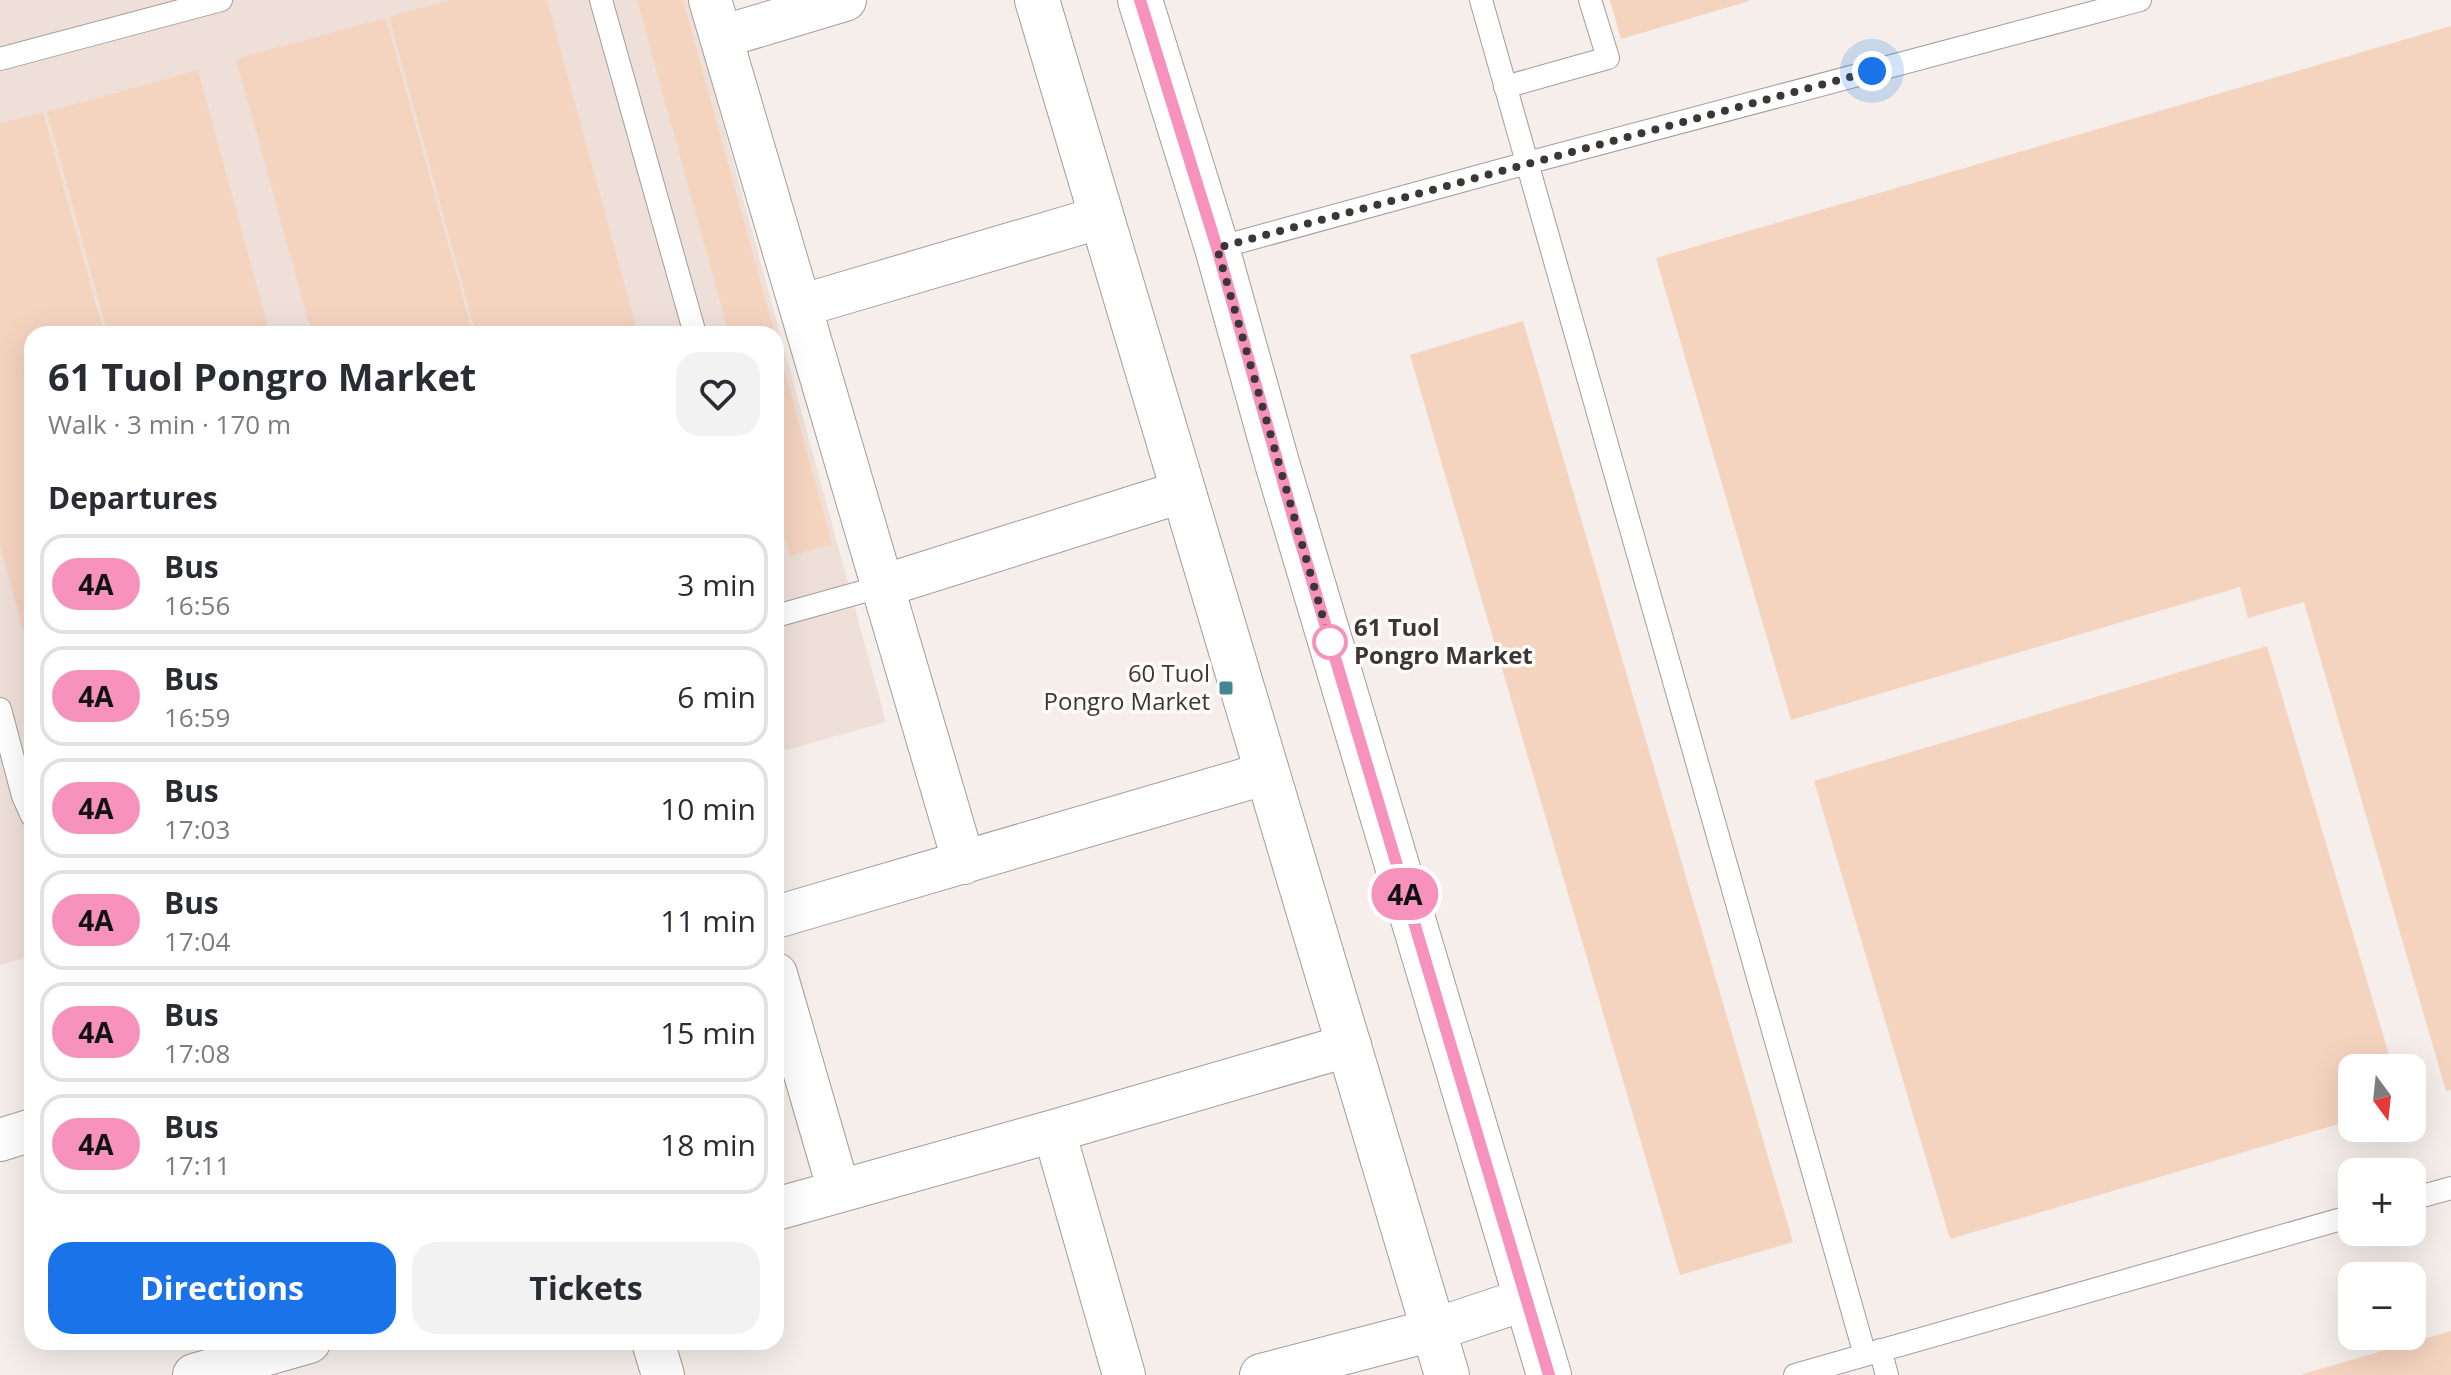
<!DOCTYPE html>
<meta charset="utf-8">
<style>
:root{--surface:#fff;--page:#f2f2f3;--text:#2b2b33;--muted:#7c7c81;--line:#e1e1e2;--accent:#1a73e8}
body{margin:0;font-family:"Open Sans",sans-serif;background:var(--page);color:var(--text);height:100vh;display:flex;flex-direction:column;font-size:30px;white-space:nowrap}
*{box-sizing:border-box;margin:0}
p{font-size:26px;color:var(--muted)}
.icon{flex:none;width:44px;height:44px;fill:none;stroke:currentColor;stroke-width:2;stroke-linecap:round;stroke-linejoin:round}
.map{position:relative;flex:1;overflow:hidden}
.drawer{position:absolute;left:24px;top:326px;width:760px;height:1024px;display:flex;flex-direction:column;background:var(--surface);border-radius:24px;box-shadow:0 8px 32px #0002}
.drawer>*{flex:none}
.badge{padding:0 16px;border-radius:26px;font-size:28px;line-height:52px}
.needle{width:52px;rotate:165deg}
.buttons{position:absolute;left:2338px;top:1054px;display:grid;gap:16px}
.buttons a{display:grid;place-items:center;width:88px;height:88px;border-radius:16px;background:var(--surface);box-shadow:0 8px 32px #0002;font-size:40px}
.you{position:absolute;width:40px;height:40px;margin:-20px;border:6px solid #fff;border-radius:50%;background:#1a73e8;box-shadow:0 0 0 12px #1a73e833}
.map>.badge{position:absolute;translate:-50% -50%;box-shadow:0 0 0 4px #fff}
h2{padding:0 24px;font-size:30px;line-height:72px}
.round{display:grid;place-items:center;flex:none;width:84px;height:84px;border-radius:24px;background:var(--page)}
.headline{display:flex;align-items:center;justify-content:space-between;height:136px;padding:0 24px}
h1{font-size:38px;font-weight:700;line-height:60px}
.action{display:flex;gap:16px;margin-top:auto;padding:16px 24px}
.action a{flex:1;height:92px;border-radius:24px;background:var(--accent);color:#fff;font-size:32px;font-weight:700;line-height:92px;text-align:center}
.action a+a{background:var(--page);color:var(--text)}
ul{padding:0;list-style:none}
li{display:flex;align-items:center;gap:24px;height:100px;margin:0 16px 12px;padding:0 8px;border:4px solid var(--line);border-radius:24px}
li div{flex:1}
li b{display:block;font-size:30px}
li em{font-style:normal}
li .badge{min-width:88px;font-weight:700;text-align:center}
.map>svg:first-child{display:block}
.built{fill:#eee0d8}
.building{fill:#f4d3bf}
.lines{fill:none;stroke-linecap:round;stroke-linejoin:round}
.lane-casing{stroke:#a39c98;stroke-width:24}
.street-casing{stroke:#a39c98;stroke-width:44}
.primary-casing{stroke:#a39c98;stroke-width:46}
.lane{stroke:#fff;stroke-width:22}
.street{stroke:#fff;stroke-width:42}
.primary{stroke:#fff;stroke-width:44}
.line-casing{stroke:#fff;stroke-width:18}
.line{stroke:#f792bd;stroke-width:12}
.walk{stroke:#3a3736;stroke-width:8;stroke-dasharray:0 14.4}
.stop-dot{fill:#fff;stroke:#f792bd;stroke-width:4}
.poi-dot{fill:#418990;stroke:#fffcfa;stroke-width:3}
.labels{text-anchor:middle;stroke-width:7;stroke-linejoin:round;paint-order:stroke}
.stop-label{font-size:24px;font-weight:bold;fill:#3a3736;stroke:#fffcfa;text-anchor:start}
.poi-label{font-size:24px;fill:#3a3736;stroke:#fffcfa;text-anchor:end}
</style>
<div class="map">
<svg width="2451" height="1375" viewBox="0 0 2451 1375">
<rect width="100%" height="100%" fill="#f5eeea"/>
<path class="built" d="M 0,0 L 689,0 L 886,722 L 776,753 L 776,334 L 32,334 L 32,956 L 0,965 Z"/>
<path class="building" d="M 450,0 L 547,0 L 638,334 L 476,334 L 389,17 Z
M 637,0 L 683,0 L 775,334 L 729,334 Z
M 1610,0 L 1749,0 L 1749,1 L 1621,39 Z
M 386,18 L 473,334 L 312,334 L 236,59 Z
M 2451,26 L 2451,1090 L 2446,1091 L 2304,602 L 2248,618 L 2240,587 L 1791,720 L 1656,258 Z
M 198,70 L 270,334 L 108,334 L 47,112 Z
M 43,112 L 104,334 L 32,334 L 31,659 L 0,545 L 0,124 Z
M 1523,321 L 1793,1242 L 1680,1275 L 1410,355 Z
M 777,342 L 832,544 L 790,556 L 776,507 Z
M 2267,646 L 2393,1068 L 2352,1068 L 2352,1120 L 1950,1239 L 1814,781 Z
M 2451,1331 L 2451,1375 L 2303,1375 L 2303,1374 Z"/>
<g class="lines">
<g class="lane-casing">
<path id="lane" d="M 601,0 L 695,334
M 1481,0 L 1865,1355
M 0,59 L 221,0
M 1505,87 L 1608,58 L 1590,0
M 1217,248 L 1527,163 L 2140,0
M 776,616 L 883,586
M 0,709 L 23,796 L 32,816
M 2412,1199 L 2451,1188
M 1880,1350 L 1887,1375
M 1795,1375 L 2352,1216"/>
</g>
<g class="street-casing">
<path id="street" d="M 710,0 L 964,863
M 721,37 L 845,0
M 800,306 L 1102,217
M 883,586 L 1184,491
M 776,917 L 1267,773
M 776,974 L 839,1191
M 1054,1131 L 1124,1375
M 0,1140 L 32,1130
M 776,1209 L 1054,1131 L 1350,1045
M 653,1342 L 663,1375
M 194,1375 L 309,1342
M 1261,1375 L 1433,1330 L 1526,1299"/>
</g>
<g class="primary-casing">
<path id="primary" d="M 1037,0 L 1447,1375
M 1140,0 L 1217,248 L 1277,463 L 1549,1375"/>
</g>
<use href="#lane" class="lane"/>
<use href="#street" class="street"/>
<use href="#primary" class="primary"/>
</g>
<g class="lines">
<g class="line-casing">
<path id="line" d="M 1140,0 L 1217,248 L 1294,520 L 1549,1375"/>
</g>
<use href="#line" class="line"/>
<path class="walk" d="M 1330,642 L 1217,248 L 1872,71"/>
</g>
<circle class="stop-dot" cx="1330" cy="642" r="16"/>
<rect class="poi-dot" x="1218" y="680" width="16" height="16" rx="4"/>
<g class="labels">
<g class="stop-label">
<text x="1354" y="636">61 Tuol<tspan x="1354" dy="28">Pongro Market</tspan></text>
</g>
<g class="poi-label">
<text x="1210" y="682">60 Tuol<tspan x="1210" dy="28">Pongro Market</tspan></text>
</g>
</g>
</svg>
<div class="buttons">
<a><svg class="needle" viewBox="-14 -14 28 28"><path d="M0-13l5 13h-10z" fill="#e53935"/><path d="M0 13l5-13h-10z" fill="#7c7c81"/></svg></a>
<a>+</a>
<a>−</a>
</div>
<div class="you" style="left:1872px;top:71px"></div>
<b class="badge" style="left:1405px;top:894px;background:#f792bd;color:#111">4A</b>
<section class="drawer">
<div class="headline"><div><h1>61 Tuol Pongro Market</h1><p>Walk · 3 min · 170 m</p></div><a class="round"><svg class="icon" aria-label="heart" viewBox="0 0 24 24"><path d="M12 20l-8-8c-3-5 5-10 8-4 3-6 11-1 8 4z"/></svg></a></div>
<h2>Departures</h2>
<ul>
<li><span class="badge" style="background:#f792bd;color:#111">4A</span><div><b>Bus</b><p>16:56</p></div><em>3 min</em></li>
<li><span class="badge" style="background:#f792bd;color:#111">4A</span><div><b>Bus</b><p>16:59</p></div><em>6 min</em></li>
<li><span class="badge" style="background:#f792bd;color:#111">4A</span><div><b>Bus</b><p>17:03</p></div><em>10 min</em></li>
<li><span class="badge" style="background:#f792bd;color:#111">4A</span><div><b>Bus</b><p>17:04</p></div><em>11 min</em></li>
<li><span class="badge" style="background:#f792bd;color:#111">4A</span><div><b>Bus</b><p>17:08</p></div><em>15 min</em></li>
<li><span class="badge" style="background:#f792bd;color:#111">4A</span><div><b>Bus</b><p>17:11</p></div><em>18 min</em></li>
</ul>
<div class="action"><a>Directions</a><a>Tickets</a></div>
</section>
</div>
